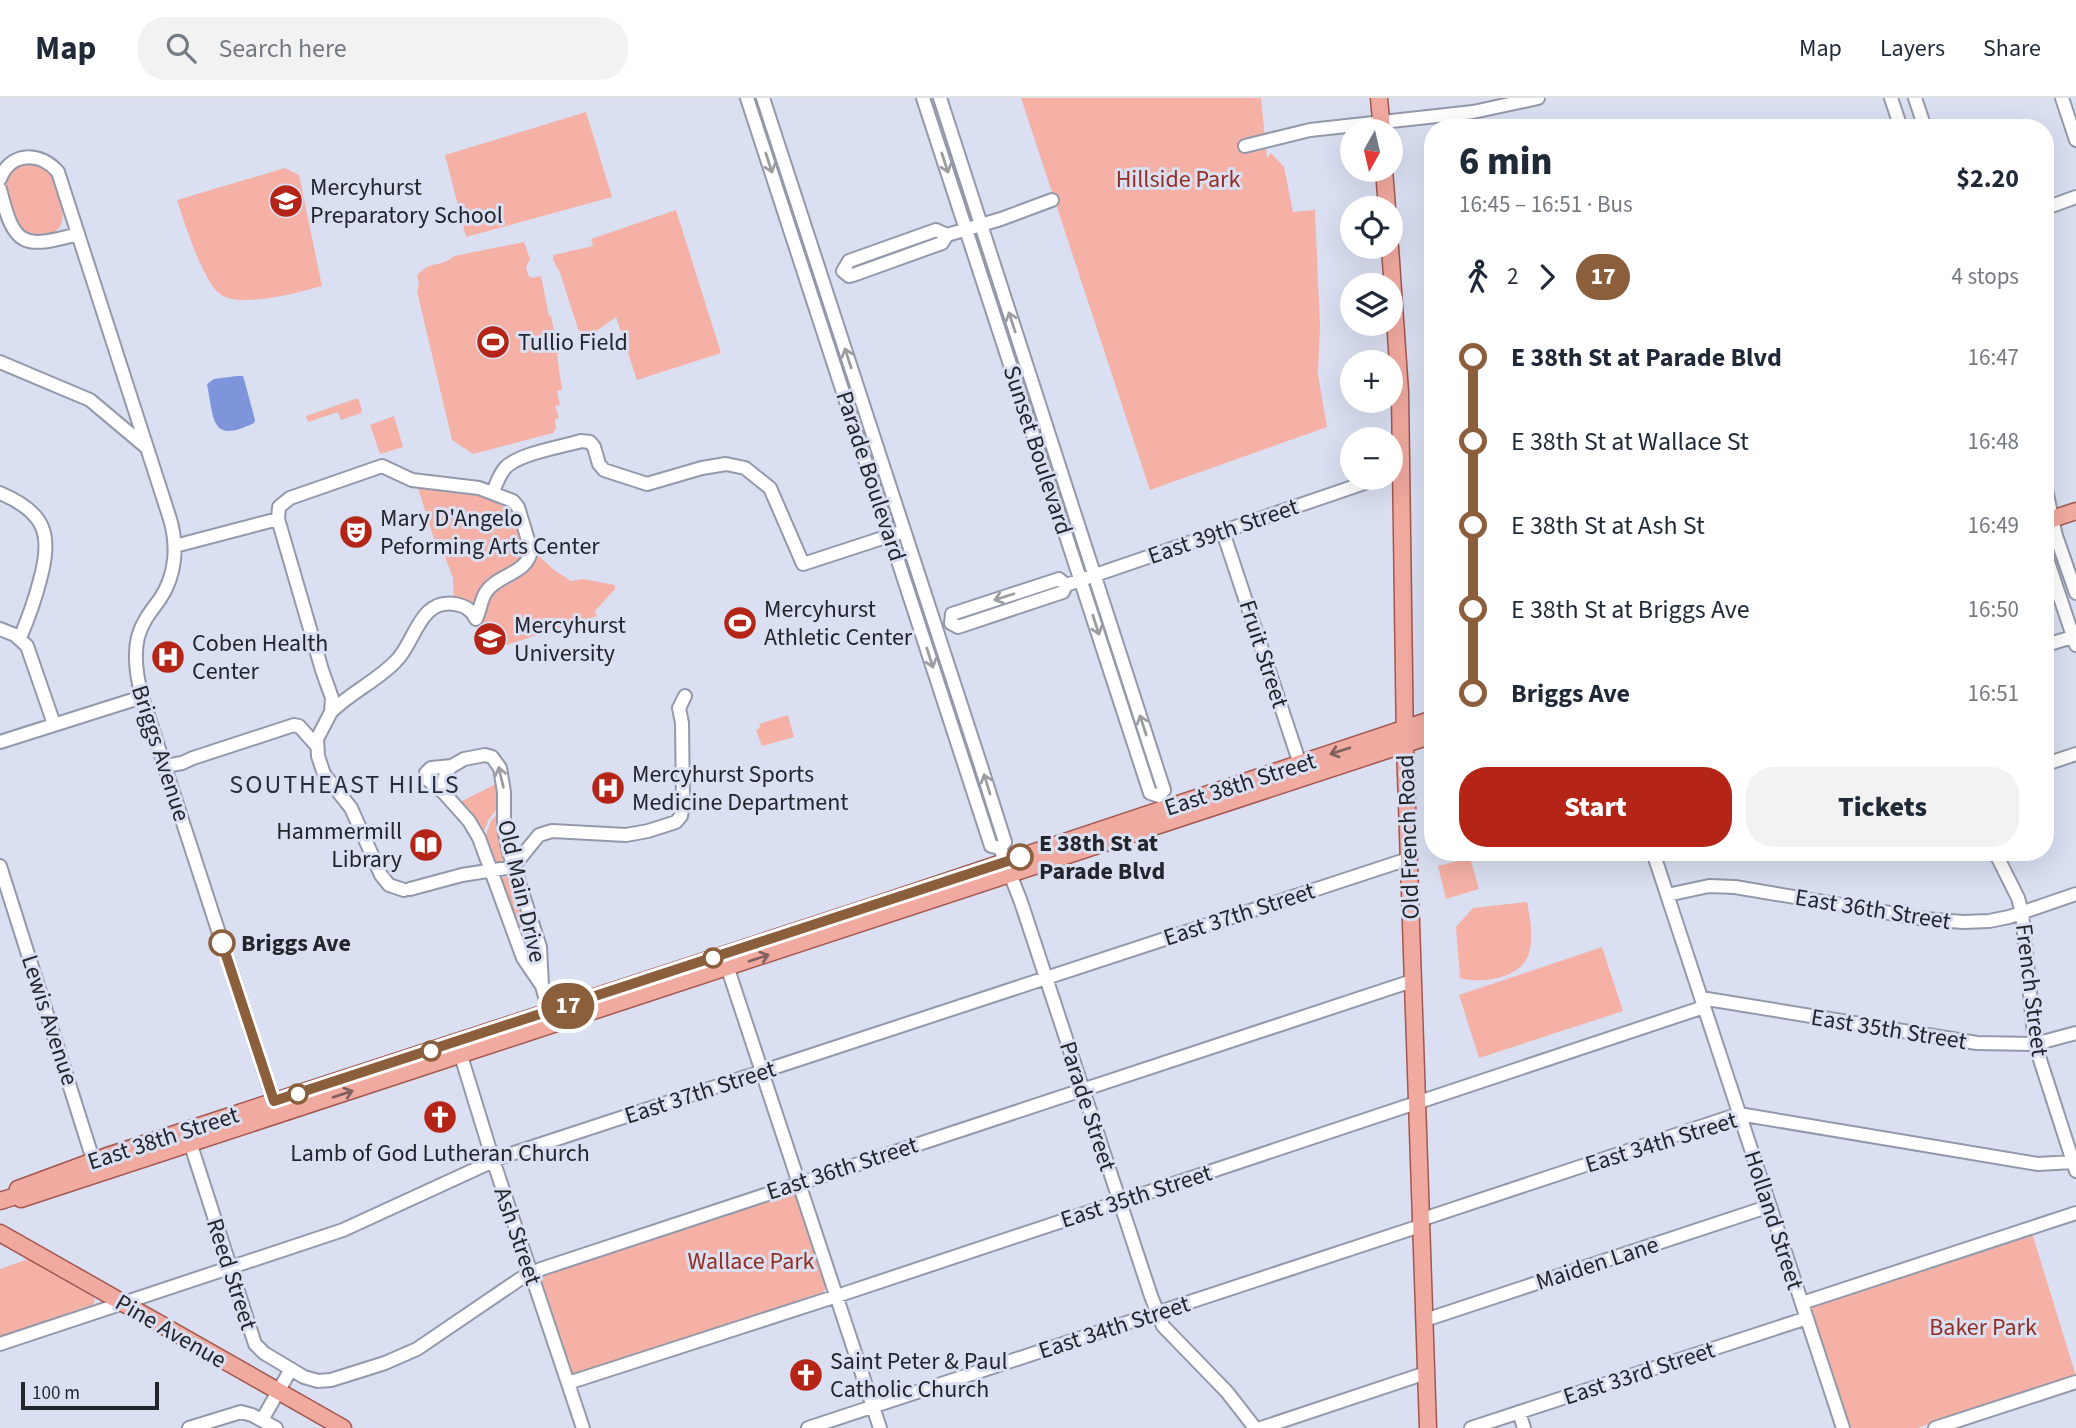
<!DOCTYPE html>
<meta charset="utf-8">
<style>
:root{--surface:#fff;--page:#f2f2f3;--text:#1f2937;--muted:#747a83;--line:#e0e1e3;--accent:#b42518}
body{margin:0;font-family:"Source Sans 3",sans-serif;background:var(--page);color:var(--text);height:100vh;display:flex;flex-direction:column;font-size:26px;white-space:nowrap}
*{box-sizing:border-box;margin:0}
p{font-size:23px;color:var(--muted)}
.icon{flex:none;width:38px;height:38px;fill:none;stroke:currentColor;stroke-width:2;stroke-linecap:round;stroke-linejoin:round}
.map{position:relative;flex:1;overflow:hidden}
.panel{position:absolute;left:1424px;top:21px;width:630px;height:742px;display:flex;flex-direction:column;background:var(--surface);border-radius:28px;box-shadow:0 7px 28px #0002}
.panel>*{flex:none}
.badge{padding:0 14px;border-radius:23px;font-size:24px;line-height:46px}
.needle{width:46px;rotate:188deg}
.buttons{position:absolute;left:1340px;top:21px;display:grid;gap:14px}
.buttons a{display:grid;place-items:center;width:63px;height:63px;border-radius:50%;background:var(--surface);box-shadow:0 7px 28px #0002;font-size:35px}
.scale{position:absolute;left:21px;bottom:18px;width:138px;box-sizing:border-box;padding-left:7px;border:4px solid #23252c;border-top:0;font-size:19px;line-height:24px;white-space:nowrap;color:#23252c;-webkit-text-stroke:5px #dae0f2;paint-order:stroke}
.map>.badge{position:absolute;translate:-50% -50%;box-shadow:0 0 0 4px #fff}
.legs{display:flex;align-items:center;gap:10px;height:77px;padding:0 35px;font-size:23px}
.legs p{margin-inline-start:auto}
.headline{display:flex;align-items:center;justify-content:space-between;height:119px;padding:0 35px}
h1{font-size:38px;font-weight:800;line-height:52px}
.action{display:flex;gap:14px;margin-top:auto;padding:14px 35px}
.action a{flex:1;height:80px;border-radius:28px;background:var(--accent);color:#fff;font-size:28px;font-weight:800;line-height:80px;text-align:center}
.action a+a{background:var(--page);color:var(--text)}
ul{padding:0 35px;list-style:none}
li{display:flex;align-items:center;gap:24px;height:84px;font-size:26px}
li i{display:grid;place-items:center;width:10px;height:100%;margin:0 9px;background:currentColor}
li i::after{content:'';width:18px;height:18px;margin:-9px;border:5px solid;border-radius:50%;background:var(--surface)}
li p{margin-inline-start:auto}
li:first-child i{background:linear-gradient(#0000 50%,currentColor 0)}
li:last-child i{background:linear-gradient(currentColor 50%,#0000 0)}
header{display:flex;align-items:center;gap:42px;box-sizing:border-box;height:98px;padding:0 35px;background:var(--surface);border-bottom:2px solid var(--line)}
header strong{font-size:33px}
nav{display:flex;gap:38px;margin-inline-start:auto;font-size:24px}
.search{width:490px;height:63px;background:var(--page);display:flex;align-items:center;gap:18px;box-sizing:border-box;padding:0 24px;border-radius:28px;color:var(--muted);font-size:26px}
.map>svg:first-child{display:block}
.green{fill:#f5b1a6}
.water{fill:#7e95dc}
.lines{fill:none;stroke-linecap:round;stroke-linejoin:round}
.minor-casing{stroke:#9399aa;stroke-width:16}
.major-casing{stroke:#a2574e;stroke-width:19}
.minor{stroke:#fff;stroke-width:12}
.major{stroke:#f1aaa0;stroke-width:16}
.oneway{stroke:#9c9da0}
.oneway2{stroke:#806160}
.line-1-casing{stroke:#fff;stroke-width:16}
.line-1{stroke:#8b5e3c;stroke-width:10}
.stop-1-dot{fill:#fff;stroke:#8b5e3c;stroke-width:3.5}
.labels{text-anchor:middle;stroke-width:6;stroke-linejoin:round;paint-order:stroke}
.park-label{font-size:24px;fill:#942e22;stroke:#dae0f2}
.poi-label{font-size:24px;fill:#23252c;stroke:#dae0f2;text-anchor:start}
.street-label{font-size:24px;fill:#23252c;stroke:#dae0f2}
.stop-label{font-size:24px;font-weight:bold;fill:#23252c;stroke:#dae0f2;text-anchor:start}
.neighbourhood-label{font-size:26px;letter-spacing:2px;fill:#282d3b;stroke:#dae0f2}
</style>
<header>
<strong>Map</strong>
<div class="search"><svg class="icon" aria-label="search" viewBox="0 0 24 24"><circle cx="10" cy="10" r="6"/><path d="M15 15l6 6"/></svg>Search here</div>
<nav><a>Map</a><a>Layers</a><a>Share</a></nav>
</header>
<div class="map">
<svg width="2076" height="1330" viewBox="0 0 2076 1330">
<rect width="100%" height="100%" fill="#dae0f2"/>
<path class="green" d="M 1021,0 L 1261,0 L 1267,60 L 1271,55 L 1284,69 L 1293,114 L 1315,112 L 1320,228 L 1318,277 L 1327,329 L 1150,392 Z
M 586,14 L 612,99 L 466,139 L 445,57 Z
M 24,65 C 34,65 42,65 49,73 C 54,79 56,87 58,94 C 68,126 63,140 27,138 C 13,123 0,97 9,76 Z
M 285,70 L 299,77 L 322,188 C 299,194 241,211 220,196 C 203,184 184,123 177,102 Z
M 676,112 L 721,255 L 637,282 L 616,219 L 595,234 L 581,240 L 560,175 L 553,162 L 553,157 L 593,148 L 591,141 Z
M 524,144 L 530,161 L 526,169 L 528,177 L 532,180 L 541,178 L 549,218 L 551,218 L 559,255 L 557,256 L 562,292 L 557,293 L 560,307 L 555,308 L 559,320 L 555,321 L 556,330 L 553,335 L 473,356 L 452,342 L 417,193 L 419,185 L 417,178 C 429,162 440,170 454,158 Z
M 358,300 L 362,312 L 361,315 L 341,322 L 338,314 L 308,324 L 306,318 Z
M 394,318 L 403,349 L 380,356 L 370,327 Z
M 417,387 C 440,390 497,392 511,410 C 519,421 521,439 525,452 L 538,457 L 554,472 L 571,483 L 583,481 L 615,487 L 615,491 L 595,513 L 597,518 L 497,550 L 475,510 L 454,501 L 453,480 L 439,443 L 434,441 Z
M 788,617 L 794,639 L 762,648 L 756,632 L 760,630 L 759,626 Z
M 500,684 L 501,706 L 489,721 L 482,737 L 458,705 Z
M 500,712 L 505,759 L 504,762 L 496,764 L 493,762 L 485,739 L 491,723 Z
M 1470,760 L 1479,791 L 1446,801 L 1438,768 Z
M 509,778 L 513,780 L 537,858 L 529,861 L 501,786 L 503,779 Z
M 1527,804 C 1530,820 1534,839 1529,855 C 1522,881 1481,886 1460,880 L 1456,829 L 1473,810 Z
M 1602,849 L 1623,913 L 1479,960 L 1459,897 Z
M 792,1094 L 798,1098 L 827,1189 L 823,1194 L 576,1276 L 569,1273 L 540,1182 L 542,1177 Z
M 2032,1135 L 2076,1278 L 1917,1330 L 1849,1330 L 1810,1208 Z
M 28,1161 L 93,1199 L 95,1202 L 94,1206 L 0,1239 L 0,1171 Z"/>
<path class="water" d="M 237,278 L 243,278 L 244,281 L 255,322 L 254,325 C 211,346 214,323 207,286 L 214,281 Z"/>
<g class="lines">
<g class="minor-casing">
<path id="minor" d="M 747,0 L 991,748 L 1000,750
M 763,0 L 980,665 L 1005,744 L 1000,750 L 1021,804 L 1151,1198 L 1163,1228 L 1227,1294 L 1255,1330
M 923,0 L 1150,695 L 1159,698 L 1164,692 L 940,0
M 1891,0 L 1901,30
M 1915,0 L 1925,30
M 2062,0 L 2076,42
M 1245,48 L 1310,32 L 1473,14 L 1538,0
M 0,81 C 10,54 40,53 58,74 L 170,421 C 178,448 176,477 160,501 C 151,513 142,524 138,539 C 133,559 137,580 142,599 L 276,1010
M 0,91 C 14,149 23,151 78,136
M 2046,110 L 2076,99
M 936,132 L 947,137 L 942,145 L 853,177 L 849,178 L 843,173 L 849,163 Z
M 947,137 L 1001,121 L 1052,102
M 0,264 L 90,302 L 146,349
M 2046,392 L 2056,438 L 2076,495
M 493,394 C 496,386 500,375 506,369 C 521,355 561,349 581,343 L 590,344 L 594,349 L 599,366 L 604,372 L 647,386 L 702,370 L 726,366 L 745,370 L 770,390 L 803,466 L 898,435
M 0,395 C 45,414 53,436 40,482 C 35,502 28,521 20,540
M 1223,434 L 1302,672
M 175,448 L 278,421
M 2046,458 L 2076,547
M 1066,487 L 1059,481 L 952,516 L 951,525 L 958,529 L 1063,494 L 1066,487 L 1379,380
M 0,531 L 15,537 L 27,548 L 54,626
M 2046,547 L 2076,538
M 331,614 C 351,594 377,583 396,563 C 415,545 419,500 455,506 C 465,508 471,511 476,521 C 480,513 481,501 486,494 C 498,476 528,476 531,452 L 518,409 L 513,403 L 479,390 L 412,382 L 382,368 L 290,400 L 279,409 L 278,421 L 322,572 L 332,600 L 331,614 L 317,641 L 318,658 L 324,676 L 351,710 L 381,777 L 389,787 L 404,792
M 0,644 L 142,599
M 2046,666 L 2076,656
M 165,668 L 182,665 L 193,660 L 294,627 L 299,628 L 316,647
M 444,695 L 427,681 L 426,675 L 431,670 L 452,668
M 1653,754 L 1843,1330
M 1995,754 L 2018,800 L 2022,815 L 2035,946 L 2076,1073
M 0,768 L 96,1071
M 410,791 L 462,777 L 513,769 L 539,737 L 552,733 L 626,737 L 648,733 L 676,724 L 681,718 L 683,704 L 682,625 L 679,610 L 685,598
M 1667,797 L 1709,788 L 1735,789 L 1925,821 L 1963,824 L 1989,823 L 2009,819 L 2076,796
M 725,862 L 880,1330
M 542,888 L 523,860 L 479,740 L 469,723 L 444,695 L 443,688 L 446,674 L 452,668 L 464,661 L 485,657 L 492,659 L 500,670 L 504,694 L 504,730 L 509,754 L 540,849 L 542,888 L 551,920
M 1701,900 L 1977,945 L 2035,946 L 2076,935
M 458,948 L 493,1062 L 583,1330
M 188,1038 L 255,1246 L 264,1255 L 304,1279 L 318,1283 L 331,1282 L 385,1265 L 417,1251 L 520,1181 L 541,1171 L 1412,883
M 1420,1122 L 1739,1016 L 2038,1066 L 2073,1064
M 1802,1205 L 2076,1115
M 1425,1222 L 1770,1108
M 0,1246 L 343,1132 L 502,1059 L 1408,761
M 568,1285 L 837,1198 L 1704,909
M 1519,1314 L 1524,1330
M 262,1322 L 291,1271
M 189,1330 L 241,1314 L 252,1317 L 276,1330
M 808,1330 L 1420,1128
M 1261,1330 L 1426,1275
M 1471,1330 L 1807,1220
M 1935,1330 L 2076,1284"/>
</g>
<g class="major-casing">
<path id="major" d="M 1379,0 L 1382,33
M 1384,72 L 1387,110
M 1390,149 L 1400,294 L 1405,647 L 1428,1330
M 2046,423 L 2076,413
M 16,1098 L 18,1091 L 110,1057 L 858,813 L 1433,621
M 0,1103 L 16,1098 L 21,1101 L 1433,637
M 0,1135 L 343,1330"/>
</g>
<use href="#minor" class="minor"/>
<use href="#major" class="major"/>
</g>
<defs><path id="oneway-shaft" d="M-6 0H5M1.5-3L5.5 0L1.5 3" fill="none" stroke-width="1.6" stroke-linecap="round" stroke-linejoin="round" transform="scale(1.75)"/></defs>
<g class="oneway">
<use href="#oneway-shaft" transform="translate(769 65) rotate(72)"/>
<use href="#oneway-shaft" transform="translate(945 65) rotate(72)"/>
<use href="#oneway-shaft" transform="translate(1012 224) rotate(-108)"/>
<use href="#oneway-shaft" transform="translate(848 260) rotate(-108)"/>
<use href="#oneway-shaft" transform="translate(1004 499) rotate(162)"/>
<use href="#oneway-shaft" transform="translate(1096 527) rotate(72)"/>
<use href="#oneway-shaft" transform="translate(930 560) rotate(72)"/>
<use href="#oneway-shaft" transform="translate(1143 627) rotate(-108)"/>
<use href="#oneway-shaft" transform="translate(501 679) rotate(-103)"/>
<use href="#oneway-shaft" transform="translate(987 686) rotate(-107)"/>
</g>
<g class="oneway2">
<use href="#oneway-shaft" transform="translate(1340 653) rotate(162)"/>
<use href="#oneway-shaft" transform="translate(759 860) rotate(-18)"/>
<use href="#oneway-shaft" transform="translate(343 996) rotate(-18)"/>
</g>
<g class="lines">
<g class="line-1-casing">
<path id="line-1" d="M 222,845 L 274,1003 L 1020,759"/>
</g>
<use href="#line-1" class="line-1"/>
</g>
<defs>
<g id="school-disc" transform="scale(1.75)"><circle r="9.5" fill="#b42518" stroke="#dae0f2"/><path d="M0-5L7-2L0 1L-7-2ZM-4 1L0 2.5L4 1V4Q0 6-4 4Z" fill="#fff"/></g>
<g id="stadium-disc" transform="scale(1.75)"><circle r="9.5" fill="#b42518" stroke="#dae0f2"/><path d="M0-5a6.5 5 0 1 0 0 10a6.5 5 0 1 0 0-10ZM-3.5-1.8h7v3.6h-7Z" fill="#fff"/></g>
<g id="theatre-disc" transform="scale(1.75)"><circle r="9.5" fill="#b42518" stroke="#dae0f2"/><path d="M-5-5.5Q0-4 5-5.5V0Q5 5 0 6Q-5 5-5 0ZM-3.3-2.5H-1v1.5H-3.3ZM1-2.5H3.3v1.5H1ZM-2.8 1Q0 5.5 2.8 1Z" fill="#fff"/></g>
<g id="university-disc" transform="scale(1.75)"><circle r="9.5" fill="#b42518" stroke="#dae0f2"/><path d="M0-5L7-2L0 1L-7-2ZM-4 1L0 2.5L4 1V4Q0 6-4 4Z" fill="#fff"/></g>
<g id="hospital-disc" transform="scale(1.75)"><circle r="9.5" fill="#b42518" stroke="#dae0f2"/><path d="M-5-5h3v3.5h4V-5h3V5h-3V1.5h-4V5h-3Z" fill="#fff"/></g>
<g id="library-disc" transform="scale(1.75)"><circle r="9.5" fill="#b42518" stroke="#dae0f2"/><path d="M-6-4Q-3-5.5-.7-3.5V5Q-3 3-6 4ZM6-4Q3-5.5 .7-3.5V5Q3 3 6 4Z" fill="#fff"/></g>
<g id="church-disc" transform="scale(1.75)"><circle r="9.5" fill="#b42518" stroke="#dae0f2"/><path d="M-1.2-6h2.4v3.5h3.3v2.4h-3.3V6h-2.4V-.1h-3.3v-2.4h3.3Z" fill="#fff"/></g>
</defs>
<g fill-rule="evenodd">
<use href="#school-disc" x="286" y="103"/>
<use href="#stadium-disc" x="493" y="244"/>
<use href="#theatre-disc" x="356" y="434"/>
<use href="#stadium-disc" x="740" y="525"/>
<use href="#university-disc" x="490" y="541"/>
<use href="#hospital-disc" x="168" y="559"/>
<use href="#hospital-disc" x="608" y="690"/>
<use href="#library-disc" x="426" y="747"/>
<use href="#church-disc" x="440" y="1019"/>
<use href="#church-disc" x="806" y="1277"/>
</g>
<g class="stop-1-dot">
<circle cx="1020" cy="759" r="12"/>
<circle cx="222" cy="845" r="12"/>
<circle cx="713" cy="860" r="9"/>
<circle cx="431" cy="953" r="9"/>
<circle cx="298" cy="996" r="9"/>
</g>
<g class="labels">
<g class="park-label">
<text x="1178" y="89">Hillside Park</text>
<text x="751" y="1171">Wallace Park</text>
<text x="1983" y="1237">Baker Park</text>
</g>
<g class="poi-label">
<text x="310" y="97">Mercyhurst<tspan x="310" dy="28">Preparatory School</tspan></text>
<text x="518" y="252">Tullio Field</text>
<text x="380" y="428">Mary D'Angelo<tspan x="380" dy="28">Peforming Arts Center</tspan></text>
<text x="764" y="519">Mercyhurst<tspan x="764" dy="28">Athletic Center</tspan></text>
<text x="514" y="535">Mercyhurst<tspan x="514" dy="28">University</tspan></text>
<text x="192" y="553">Coben Health<tspan x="192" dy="28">Center</tspan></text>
<text x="632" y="684">Mercyhurst Sports<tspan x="632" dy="28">Medicine Department</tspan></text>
<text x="402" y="741" text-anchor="end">Hammermill<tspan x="402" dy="28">Library</tspan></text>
<text x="440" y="1063" text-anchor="middle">Lamb of God Lutheran Church</text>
<text x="830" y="1271">Saint Peter &amp; Paul<tspan x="830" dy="28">Catholic Church</tspan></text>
</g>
<g class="street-label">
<text transform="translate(1038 352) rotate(72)" y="8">Sunset Boulevard</text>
<text transform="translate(871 378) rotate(72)" y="8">Parade Boulevard</text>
<text transform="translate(1223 433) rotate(-19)" y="8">East 39th Street</text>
<text transform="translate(1264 556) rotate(72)" y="8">Fruit Street</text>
<text transform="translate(161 655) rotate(72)" y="8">Briggs Avenue</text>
<text transform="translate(1240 686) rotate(-18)" y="8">East 38th Street</text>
<text transform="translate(1408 739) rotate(-92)" y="8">Old French Road</text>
<text transform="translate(522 793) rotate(77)" y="8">Old Main Drive</text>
<text transform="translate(1873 811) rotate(9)" y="8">East 36th Street</text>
<text transform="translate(1239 816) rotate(-18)" y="8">East 37th Street</text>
<text transform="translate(2032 892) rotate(83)" y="8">French Street</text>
<text transform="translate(50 922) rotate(72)" y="8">Lewis Avenue</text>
<text transform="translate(1889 931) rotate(9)" y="8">East 35th Street</text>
<text transform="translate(700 994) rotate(-18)" y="8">East 37th Street</text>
<text transform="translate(1088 1008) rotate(72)" y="8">Parade Street</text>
<text transform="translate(163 1040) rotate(-18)" y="8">East 38th Street</text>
<text transform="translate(1661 1044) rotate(-17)" y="8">East 34th Street</text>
<text transform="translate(842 1070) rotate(-18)" y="8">East 36th Street</text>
<text transform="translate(1136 1098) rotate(-18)" y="8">East 35th Street</text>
<text transform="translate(1774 1122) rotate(72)" y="8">Holland Street</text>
<text transform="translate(518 1138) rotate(71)" y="8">Ash Street</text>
<text transform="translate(1597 1165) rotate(-18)" y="8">Maiden Lane</text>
<text transform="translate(232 1176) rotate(72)" y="8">Reed Street</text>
<text transform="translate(1114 1229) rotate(-18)" y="8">East 34th Street</text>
<text transform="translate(171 1233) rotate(30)" y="8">Pine Avenue</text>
<text transform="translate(1639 1275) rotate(-18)" y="8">East 33rd Street</text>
</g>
<g class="stop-label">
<text x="1039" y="753">E 38th St at<tspan x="1039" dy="28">Parade Blvd</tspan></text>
<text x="241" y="853">Briggs Ave</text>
</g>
<g class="neighbourhood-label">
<text x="345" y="695">SOUTHEAST HILLS</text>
</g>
</g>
</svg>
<div class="buttons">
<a><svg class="needle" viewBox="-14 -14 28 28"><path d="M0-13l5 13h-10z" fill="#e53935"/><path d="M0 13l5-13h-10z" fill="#747a83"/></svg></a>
<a><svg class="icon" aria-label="locate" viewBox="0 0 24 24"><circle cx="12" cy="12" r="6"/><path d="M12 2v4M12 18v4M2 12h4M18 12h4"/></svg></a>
<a><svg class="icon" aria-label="layers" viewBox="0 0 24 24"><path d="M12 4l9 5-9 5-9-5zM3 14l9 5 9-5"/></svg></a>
<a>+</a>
<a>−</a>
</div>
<div class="scale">100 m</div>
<b class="badge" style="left:568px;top:908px;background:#8b5e3c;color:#fff">17</b>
<section class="panel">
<div class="headline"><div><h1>6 min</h1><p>16:45 – 16:51 · Bus</p></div><b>$2.20</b></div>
<div class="legs"><svg class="icon" aria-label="walk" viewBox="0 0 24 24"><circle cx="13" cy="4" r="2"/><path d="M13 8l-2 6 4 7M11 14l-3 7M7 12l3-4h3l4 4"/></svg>2<svg class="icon" aria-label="forward" viewBox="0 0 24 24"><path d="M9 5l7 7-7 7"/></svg><b class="badge" style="background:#8b5e3c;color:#fff">17</b><p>4 stops</p></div>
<ul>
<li><i style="color:#8b5e3c"></i><b>E 38th St at Parade Blvd</b><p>16:47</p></li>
<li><i style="color:#8b5e3c"></i><span>E 38th St at Wallace St</span><p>16:48</p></li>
<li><i style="color:#8b5e3c"></i><span>E 38th St at Ash St</span><p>16:49</p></li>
<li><i style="color:#8b5e3c"></i><span>E 38th St at Briggs Ave</span><p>16:50</p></li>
<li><i style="color:#8b5e3c"></i><b>Briggs Ave</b><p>16:51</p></li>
</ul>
<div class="action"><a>Start</a><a>Tickets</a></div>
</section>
</div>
